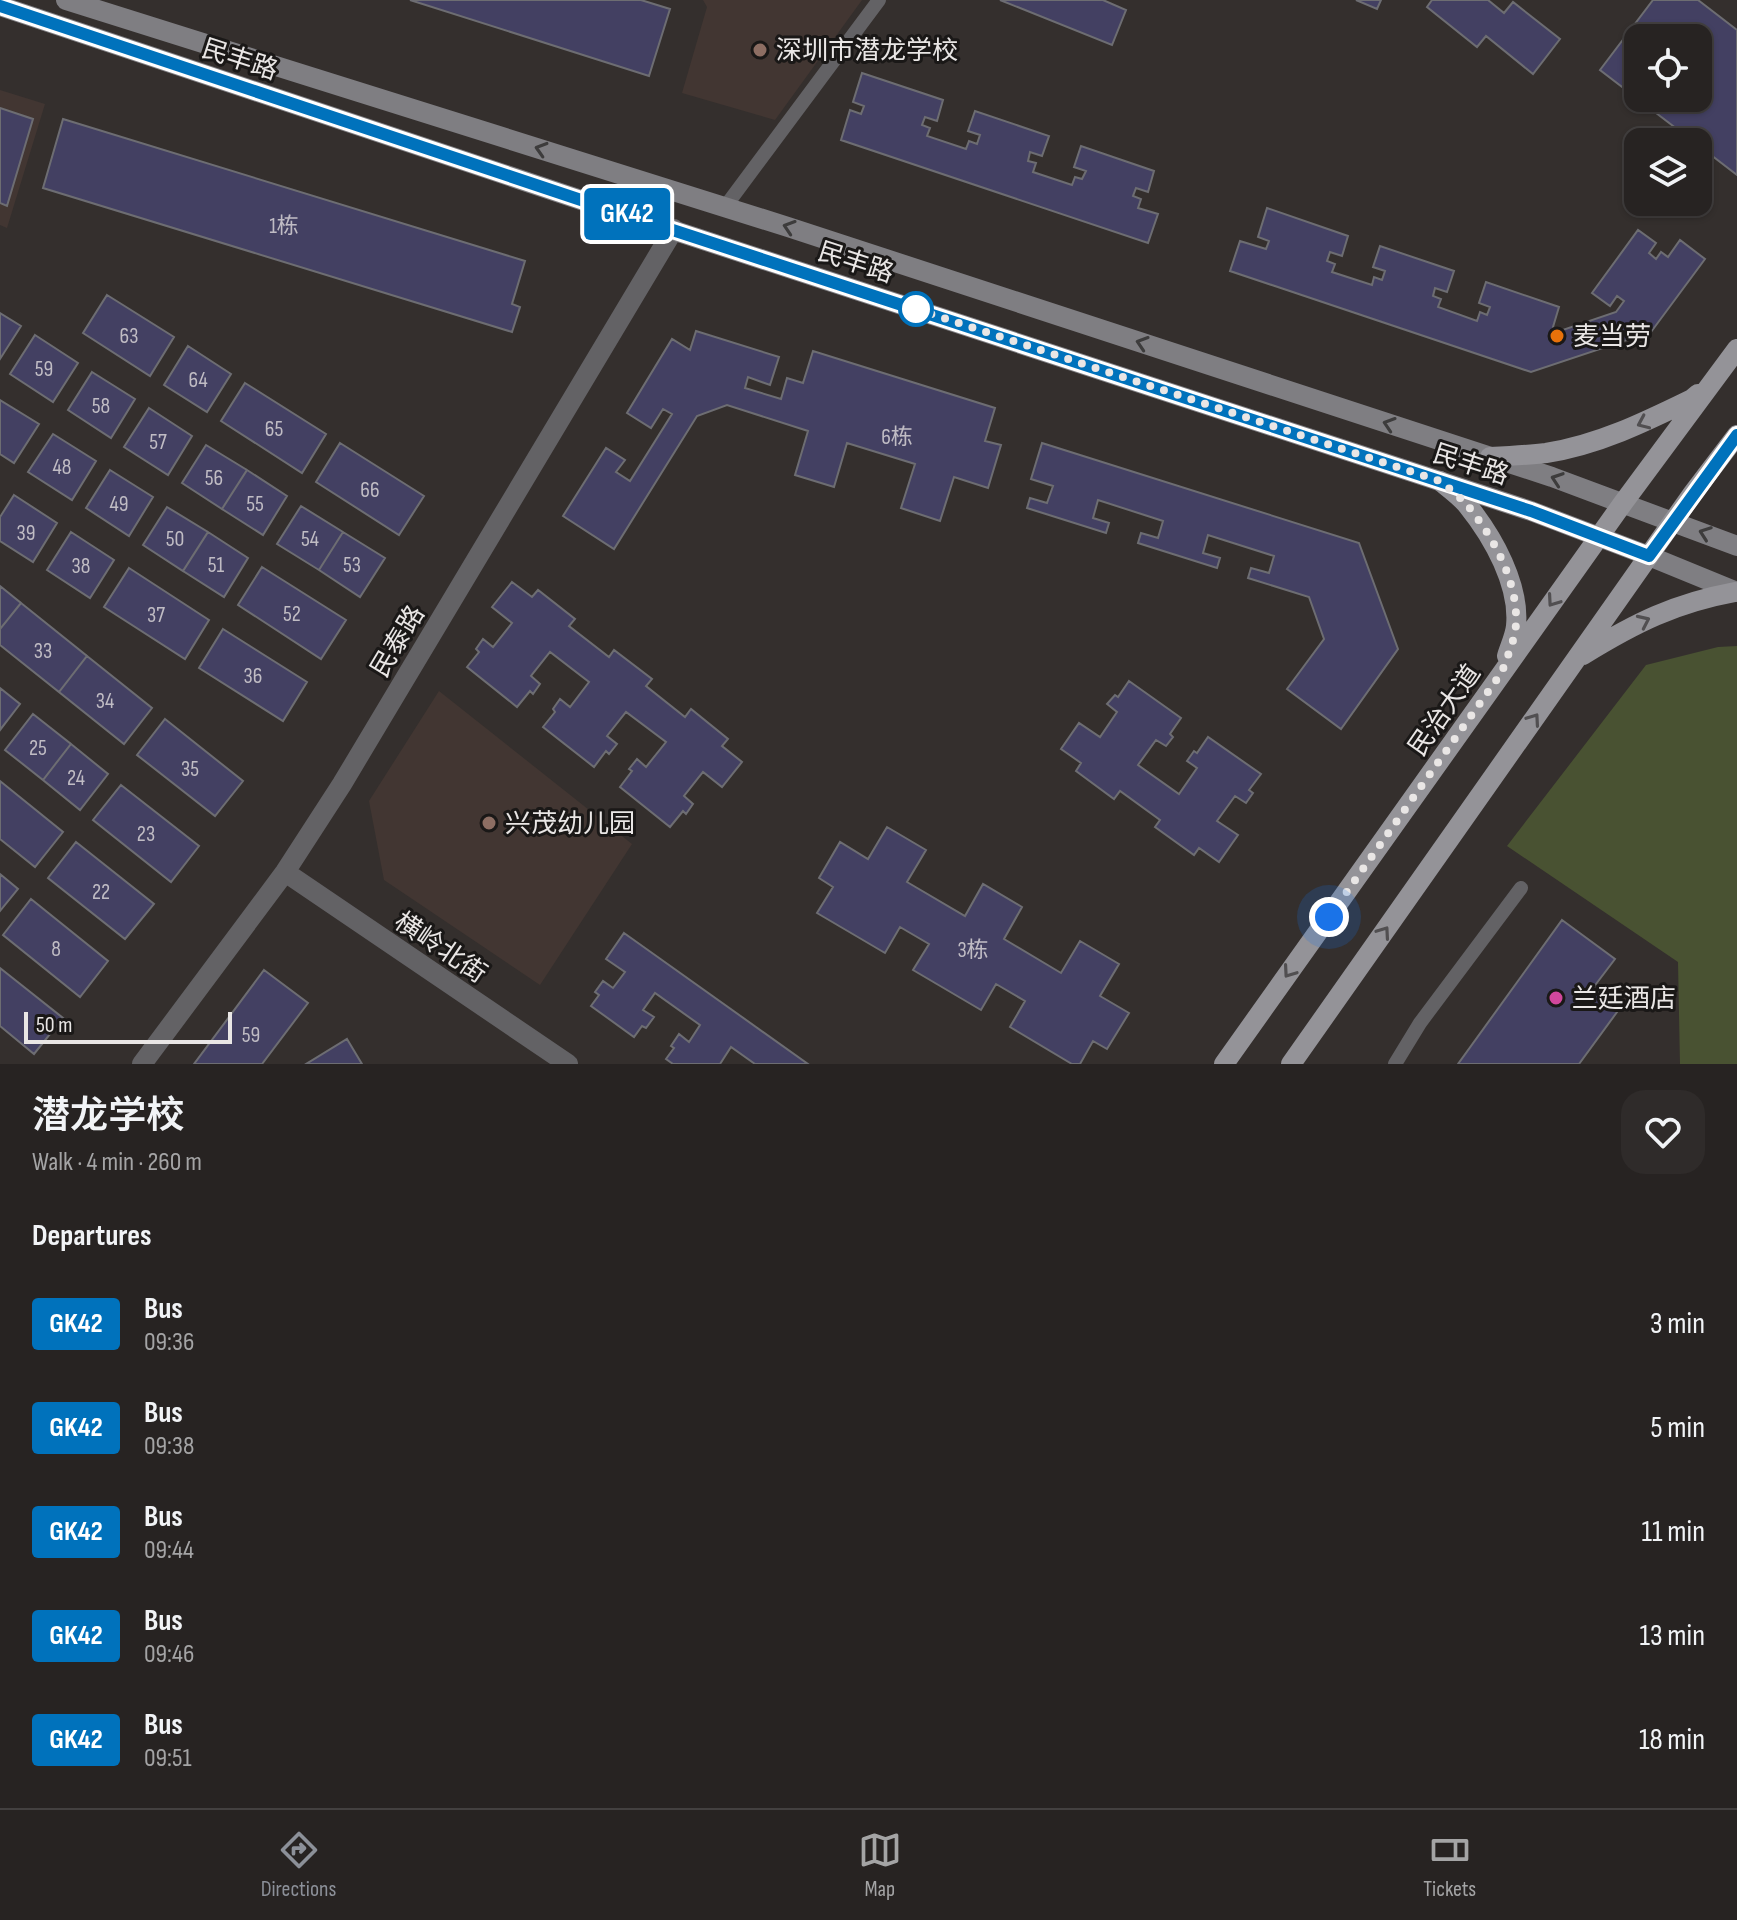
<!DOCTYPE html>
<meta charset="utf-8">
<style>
:root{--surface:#272322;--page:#2f2b2a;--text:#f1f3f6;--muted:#a4a4a5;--line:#434040;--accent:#8c9099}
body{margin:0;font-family:"Sofia Sans Condensed","Noto Sans SC",sans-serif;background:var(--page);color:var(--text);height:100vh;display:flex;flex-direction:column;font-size:30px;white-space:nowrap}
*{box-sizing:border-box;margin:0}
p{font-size:26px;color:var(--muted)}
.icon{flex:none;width:44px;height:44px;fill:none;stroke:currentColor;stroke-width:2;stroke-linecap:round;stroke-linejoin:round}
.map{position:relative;height:1064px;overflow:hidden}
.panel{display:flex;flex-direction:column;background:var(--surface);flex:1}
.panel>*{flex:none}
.badge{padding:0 16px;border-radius:6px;font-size:28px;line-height:52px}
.tools{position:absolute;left:1624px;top:24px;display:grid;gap:16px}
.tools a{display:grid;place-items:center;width:88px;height:88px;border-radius:16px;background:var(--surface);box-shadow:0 2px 6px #0004,0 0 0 2px var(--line);font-size:40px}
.scale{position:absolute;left:24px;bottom:20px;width:208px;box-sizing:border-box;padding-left:8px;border:4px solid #e9e6e5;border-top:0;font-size:22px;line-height:28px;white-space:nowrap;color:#e9e6e5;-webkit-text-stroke:6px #1a1817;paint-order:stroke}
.you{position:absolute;width:40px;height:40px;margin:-20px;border:6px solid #fff;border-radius:50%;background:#1a73e8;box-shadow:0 0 0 12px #1a73e833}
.map>.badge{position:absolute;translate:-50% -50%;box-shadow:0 0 0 4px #fff}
h2{padding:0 32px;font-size:30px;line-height:72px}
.round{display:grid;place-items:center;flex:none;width:84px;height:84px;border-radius:24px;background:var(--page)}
.overview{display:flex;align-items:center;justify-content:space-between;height:136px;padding:0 32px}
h1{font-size:38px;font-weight:600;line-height:60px}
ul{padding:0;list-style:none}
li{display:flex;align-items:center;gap:24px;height:104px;padding:0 32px}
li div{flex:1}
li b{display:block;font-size:30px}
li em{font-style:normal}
li .badge{min-width:88px;font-weight:700;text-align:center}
.tabs{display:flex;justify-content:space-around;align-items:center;height:112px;border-top:2px solid var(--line);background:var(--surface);font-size:22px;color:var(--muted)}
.tabs a{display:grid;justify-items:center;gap:4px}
.tabs .on{color:var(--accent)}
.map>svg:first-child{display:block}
.built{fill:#423632}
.green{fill:#495232}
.building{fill:#434062;stroke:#6d6d72;stroke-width:2;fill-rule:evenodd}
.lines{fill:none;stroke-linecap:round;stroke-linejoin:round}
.lane{stroke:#636265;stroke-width:14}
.street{stroke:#636265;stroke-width:20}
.secondary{stroke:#7f7e82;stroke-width:20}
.primary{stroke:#949398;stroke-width:20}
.oneway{stroke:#3d3c3c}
.oneway2{stroke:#514f51}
.line-casing{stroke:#fff;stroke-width:18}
.line{stroke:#0072bc;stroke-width:12}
.walk{stroke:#e9e6e5;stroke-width:8;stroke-dasharray:0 14.4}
.education-dot{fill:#8d6e63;stroke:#1a1817;stroke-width:3}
.stop-dot{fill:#fff;stroke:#0072bc;stroke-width:4}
.food-dot{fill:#e8710a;stroke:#1a1817;stroke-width:3}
.hotel-dot{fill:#d1479c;stroke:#1a1817;stroke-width:3}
.labels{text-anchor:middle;stroke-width:6;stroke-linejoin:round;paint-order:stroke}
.number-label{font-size:22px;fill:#c0bcc4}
.poi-label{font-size:26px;fill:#e9e6e5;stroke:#1a1817;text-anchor:start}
.street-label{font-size:26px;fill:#e9e6e5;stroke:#1a1817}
</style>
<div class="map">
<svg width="1737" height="1064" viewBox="0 0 1737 1064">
<rect width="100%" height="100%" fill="#342f2d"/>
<path class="built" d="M 703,0 L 862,0 L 775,120 L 682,93 L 707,7 Z
M 0,90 L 45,104 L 7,228 L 0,225 Z
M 439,691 L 632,844 L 540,985 L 384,880 L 369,801 Z"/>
<path class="green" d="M 1737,646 L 1737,1064 L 1680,1064 L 1678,962 L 1507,846 L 1646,665 L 1718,647 Z"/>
<path class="building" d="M 410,0 L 641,0 L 670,9 L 649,76 Z
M 1000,0 L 1103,0 L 1126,10 L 1112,45 Z
M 1356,0 L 1381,0 L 1377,9 Z
M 1432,0 L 1488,0 L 1504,13 L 1513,2 L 1560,39 L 1533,74 L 1486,36 L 1477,47 L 1427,7 Z
M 1653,0 L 1698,0 L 1737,30 L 1737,175 L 1698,145 L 1698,142 L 1694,142 L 1600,70 ZM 1638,38 L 1698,38 L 1698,98 L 1638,98 Z
M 862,73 L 943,100 L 937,121 L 925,117 L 922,125 L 930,128 L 927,136 L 966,149 L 969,141 L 977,144 L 980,135 L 968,131 L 975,111 L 1049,136 L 1042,156 L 1030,152 L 1028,161 L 1036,163 L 1033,172 L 1072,185 L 1075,177 L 1082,179 L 1086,171 L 1074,167 L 1081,146 L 1154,171 L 1148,192 L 1136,188 L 1133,196 L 1141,199 L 1138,208 L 1158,214 L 1148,243 L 841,140 L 850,110 L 861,114 L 864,106 L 853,102 Z
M 0,108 L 33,119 L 7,206 L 0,203 Z
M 63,119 L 525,261 L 512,304 L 520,307 L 512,332 L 43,188 Z
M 1267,208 L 1348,236 L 1342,256 L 1330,252 L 1327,261 L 1335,264 L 1332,272 L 1372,285 L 1374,277 L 1382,280 L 1385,271 L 1373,267 L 1380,246 L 1454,271 L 1447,292 L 1435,288 L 1433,296 L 1441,299 L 1438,307 L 1477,321 L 1480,312 L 1487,315 L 1490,307 L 1479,303 L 1486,282 L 1559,307 L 1553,327 L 1560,331 L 1616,312 L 1624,301 L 1617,296 L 1610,306 L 1592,293 L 1638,230 L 1656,243 L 1649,253 L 1656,259 L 1661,252 L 1668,257 L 1680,240 L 1705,259 L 1651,332 L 1531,372 L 1230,271 L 1240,241 L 1266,249 L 1269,241 L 1258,237 Z
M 107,295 L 174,337 L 150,376 L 83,333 Z
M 0,313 L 21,326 L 0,359 Z
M 696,331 L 779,357 L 770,385 L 748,377 L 745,388 L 781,399 L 787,378 L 803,383 L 813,351 L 995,408 L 985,441 L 1001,445 L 988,488 L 954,477 L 940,521 L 901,508 L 915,464 L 847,443 L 834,487 L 795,475 L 808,431 L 727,405 L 697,416 L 614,549 L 563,516 L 606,448 L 625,460 L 616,472 L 630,481 L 672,414 L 663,409 L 651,428 L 627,413 L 672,339 L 690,350 Z
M 35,335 L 78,363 L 53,402 L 10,374 Z
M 188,346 L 231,374 L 207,412 L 164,385 Z
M 92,372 L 135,399 L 111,438 L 68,410 Z
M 245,383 L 326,434 L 302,473 L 221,421 Z
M 0,400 L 39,424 L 14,463 L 0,454 Z
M 149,408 L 192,436 L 168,475 L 124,447 Z
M 53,434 L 96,461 L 72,500 L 28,472 Z
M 340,443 L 424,496 L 399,535 L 316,482 Z
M 1042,443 L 1359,543 L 1398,649 L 1341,729 L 1287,689 L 1324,639 L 1309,597 L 1248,578 L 1251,568 L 1269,573 L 1274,556 L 1208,535 L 1203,553 L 1220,558 L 1217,568 L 1138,543 L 1141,533 L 1158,538 L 1163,521 L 1098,500 L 1093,518 L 1109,523 L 1106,533 L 1027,508 L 1030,498 L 1047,503 L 1053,486 L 1031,479 Z
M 206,445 L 247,470 L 222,509 L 182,483 Z
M 110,470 L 153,497 L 129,536 L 86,508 Z
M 247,470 L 287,496 L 263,535 L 222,509 Z
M 14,495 L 57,523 L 33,562 L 0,541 L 0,517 Z
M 301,506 L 343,532 L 319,570 L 277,544 Z
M 167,507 L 208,532 L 183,571 L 143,545 Z
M 71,532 L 114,560 L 90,598 L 47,570 Z
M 208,532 L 248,558 L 224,597 L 183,571 Z
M 343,532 L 385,558 L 360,597 L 319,570 Z
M 262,567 L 346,620 L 321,659 L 238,605 Z
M 129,568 L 209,620 L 185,659 L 104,607 Z
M 512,582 L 532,597 L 538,590 L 575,619 L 569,626 L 609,657 L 614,650 L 652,679 L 646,686 L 685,717 L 691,709 L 728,739 L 722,746 L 742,762 L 722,787 L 703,772 L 684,796 L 693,804 L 686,814 L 683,811 L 670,827 L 620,787 L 632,771 L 629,769 L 637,759 L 646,767 L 666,742 L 626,712 L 607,736 L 617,744 L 609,754 L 606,751 L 594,767 L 543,727 L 555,712 L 553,709 L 560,699 L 570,707 L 589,682 L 550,652 L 531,676 L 540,684 L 533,694 L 530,691 L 517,707 L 467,667 L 479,652 L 476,649 L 483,639 L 493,647 L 512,623 L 492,607 Z
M 0,586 L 21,603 L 0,629 Z
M 21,603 L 87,656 L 59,692 L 0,645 L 0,629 Z
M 223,629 L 307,682 L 283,721 L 199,668 Z
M 87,656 L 152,708 L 124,744 L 59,692 Z
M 1129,681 L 1181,718 L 1170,734 L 1173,737 L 1166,746 L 1156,740 L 1138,765 L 1179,794 L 1197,768 L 1187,761 L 1194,751 L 1197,753 L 1208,737 L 1261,774 L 1249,790 L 1253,793 L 1246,803 L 1235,796 L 1217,821 L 1238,835 L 1219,862 L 1199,848 L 1194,855 L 1155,827 L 1160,820 L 1120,791 L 1114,799 L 1076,771 L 1081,763 L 1061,749 L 1079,723 L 1100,737 L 1117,712 L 1107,704 L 1115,695 L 1118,697 Z
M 0,688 L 20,704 L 0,730 Z
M 33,714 L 71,744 L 43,780 L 5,750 Z
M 165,719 L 243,781 L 215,816 L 137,755 Z
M 71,744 L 108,774 L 80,810 L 43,780 Z
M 0,781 L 63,832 L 35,867 L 0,839 Z
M 121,785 L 199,846 L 171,882 L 93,820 Z
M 887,827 L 926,850 L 907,882 L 965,916 L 983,884 L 1022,907 L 1004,939 L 1061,973 L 1080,941 L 1119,964 L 1100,996 L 1129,1013 L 1107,1049 L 1093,1041 L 1080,1064 L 1072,1064 L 1010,1027 L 1025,1001 L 996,984 L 981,1010 L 913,970 L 929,944 L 900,927 L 885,953 L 817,913 L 833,887 L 819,878 L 840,842 L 868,859 Z
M 76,842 L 154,904 L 125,939 L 48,878 Z
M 0,874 L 18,889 L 0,911 Z
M 31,899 L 108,961 L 80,997 L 3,935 Z
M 1562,920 L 1615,959 L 1593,988 L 1620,1008 L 1579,1064 L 1458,1064 Z
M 624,933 L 808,1064 L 755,1064 L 731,1047 L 720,1064 L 673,1064 L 666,1059 L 674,1048 L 671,1046 L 679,1034 L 689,1042 L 700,1025 L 655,993 L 643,1010 L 654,1017 L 646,1028 L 642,1026 L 634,1037 L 591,1006 L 599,995 L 595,992 L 603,981 L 613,988 L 625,972 L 606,959 Z
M 0,968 L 63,1018 L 34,1054 L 0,1026 Z
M 264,970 L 308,1003 L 262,1064 L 194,1064 Z
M 347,1039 L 362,1064 L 306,1064 Z"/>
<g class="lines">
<path class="lane" d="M 725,207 L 879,0
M 1395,1064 L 1420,1023 L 1521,888"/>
<path class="street" d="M 285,872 L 568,1064
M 142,1064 L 285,872 L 342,784 L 674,229"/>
<path class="secondary" d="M 66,0 L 788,227 L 1552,477 L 1737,546
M 0,6 L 587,202 L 1531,511 L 1649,556 L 1737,592"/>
<path class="primary" d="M 1490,457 C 1509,456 1528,455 1546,453 C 1598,445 1645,422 1692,399 L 1698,394
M 1440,481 C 1450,489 1461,497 1468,506 C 1493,537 1520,585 1516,626 C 1515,636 1510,646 1507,656
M 1583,655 C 1635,623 1675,603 1735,592
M 1224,1064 L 1623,503 L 1737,349
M 1291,1064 L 1693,493 L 1737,435"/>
</g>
<defs><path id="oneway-chevron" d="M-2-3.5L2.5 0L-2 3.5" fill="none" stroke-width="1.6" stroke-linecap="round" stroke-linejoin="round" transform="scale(2)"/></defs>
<g class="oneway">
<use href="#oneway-chevron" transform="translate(541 149) rotate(-163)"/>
<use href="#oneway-chevron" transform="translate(789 227) rotate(-162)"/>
<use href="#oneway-chevron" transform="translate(1142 343) rotate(-162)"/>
<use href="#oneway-chevron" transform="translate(1389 424) rotate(-162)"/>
<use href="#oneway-chevron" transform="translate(1557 479) rotate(-161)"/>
<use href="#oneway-chevron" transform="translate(1705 533) rotate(-160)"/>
</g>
<g class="oneway2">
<use href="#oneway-chevron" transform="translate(1643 423) rotate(156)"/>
<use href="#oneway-chevron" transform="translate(1553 601) rotate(125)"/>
<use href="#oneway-chevron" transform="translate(1644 621) rotate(-25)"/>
<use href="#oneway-chevron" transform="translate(1534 719) rotate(-55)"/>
<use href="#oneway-chevron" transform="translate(1384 932) rotate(-55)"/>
<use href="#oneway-chevron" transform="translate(1289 972) rotate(125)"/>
</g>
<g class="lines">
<g class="line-casing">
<path id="line" d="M 0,6 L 587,202 L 1531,511 L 1649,556 L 1737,435"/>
</g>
<use href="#line" class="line"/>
<path class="walk" d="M 916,309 L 910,307 L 1440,481 C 1450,489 1460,497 1468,506 C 1494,538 1518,582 1516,624 C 1515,640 1507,657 1502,672 L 1329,917"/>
</g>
<g class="education-dot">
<circle cx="760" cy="50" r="8"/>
<circle cx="489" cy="823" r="8"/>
</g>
<circle class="stop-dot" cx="916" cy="309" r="16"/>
<circle class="food-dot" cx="1557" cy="336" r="8"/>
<circle class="hotel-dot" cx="1556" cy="998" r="8"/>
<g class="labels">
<g class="number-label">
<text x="284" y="233">1栋</text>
<text x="129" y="343">63</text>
<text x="44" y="376">59</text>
<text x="198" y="387">64</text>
<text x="101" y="413">58</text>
<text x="274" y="436">65</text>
<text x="897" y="444">6栋</text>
<text x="158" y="449">57</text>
<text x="62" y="474">48</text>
<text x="214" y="485">56</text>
<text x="370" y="497">66</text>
<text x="119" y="511">49</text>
<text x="255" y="511">55</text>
<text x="26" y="540">39</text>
<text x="175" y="546">50</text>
<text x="310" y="546">54</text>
<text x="216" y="572">51</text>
<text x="352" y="572">53</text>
<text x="81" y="573">38</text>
<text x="292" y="621">52</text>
<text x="156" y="622">37</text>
<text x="43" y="658">33</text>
<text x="253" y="683">36</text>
<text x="105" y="708">34</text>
<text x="38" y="755">25</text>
<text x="190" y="776">35</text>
<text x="76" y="785">24</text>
<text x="146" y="841">23</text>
<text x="101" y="899">22</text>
<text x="56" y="956">8</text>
<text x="973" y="957">3栋</text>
<text x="251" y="1042">59</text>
</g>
<g class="poi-label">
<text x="776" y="59">深圳市潜龙学校</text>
<text x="1573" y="345">麦当劳</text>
<text x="505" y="832">兴茂幼儿园</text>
<text x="1572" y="1007">兰廷酒店</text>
</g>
<g class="street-label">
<text transform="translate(240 59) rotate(18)" y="9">民丰路</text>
<text transform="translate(856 262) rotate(18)" y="9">民丰路</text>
<text transform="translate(1471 464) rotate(18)" y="9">民丰路</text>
<text transform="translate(397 641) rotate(-59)" y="9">民泰路</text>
<text transform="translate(1444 710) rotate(-55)" y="9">民治大道</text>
<text transform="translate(441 947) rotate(34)" y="9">横岭北街</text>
</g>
</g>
</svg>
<div class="tools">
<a><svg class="icon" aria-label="locate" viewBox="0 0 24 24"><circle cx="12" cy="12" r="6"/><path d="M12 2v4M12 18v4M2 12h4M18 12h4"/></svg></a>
<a><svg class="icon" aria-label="layers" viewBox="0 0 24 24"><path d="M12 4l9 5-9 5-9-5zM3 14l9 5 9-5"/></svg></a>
</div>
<div class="scale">50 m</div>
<div class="you" style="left:1329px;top:917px"></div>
<b class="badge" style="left:627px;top:214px;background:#0072bc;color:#fff">GK42</b>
</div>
<section class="panel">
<div class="overview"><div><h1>潜龙学校</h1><p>Walk · 4 min · 260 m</p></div><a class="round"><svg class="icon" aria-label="heart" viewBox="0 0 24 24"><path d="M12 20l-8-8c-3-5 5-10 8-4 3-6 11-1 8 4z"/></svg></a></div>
<h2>Departures</h2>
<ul>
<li><span class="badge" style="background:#0072bc;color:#fff">GK42</span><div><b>Bus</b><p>09:36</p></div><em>3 min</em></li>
<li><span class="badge" style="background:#0072bc;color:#fff">GK42</span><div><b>Bus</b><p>09:38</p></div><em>5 min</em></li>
<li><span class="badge" style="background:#0072bc;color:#fff">GK42</span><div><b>Bus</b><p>09:44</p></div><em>11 min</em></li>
<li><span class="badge" style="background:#0072bc;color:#fff">GK42</span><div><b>Bus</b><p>09:46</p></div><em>13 min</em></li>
<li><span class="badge" style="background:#0072bc;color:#fff">GK42</span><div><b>Bus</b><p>09:51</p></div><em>18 min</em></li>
</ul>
</section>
<nav class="tabs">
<a class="on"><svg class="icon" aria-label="directions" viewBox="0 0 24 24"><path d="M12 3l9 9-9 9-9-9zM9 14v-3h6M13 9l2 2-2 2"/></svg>Directions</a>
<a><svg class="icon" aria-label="map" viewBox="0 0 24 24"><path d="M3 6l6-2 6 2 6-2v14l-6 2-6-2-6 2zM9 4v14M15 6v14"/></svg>Map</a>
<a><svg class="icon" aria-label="tickets" viewBox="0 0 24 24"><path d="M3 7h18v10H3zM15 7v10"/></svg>Tickets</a>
</nav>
